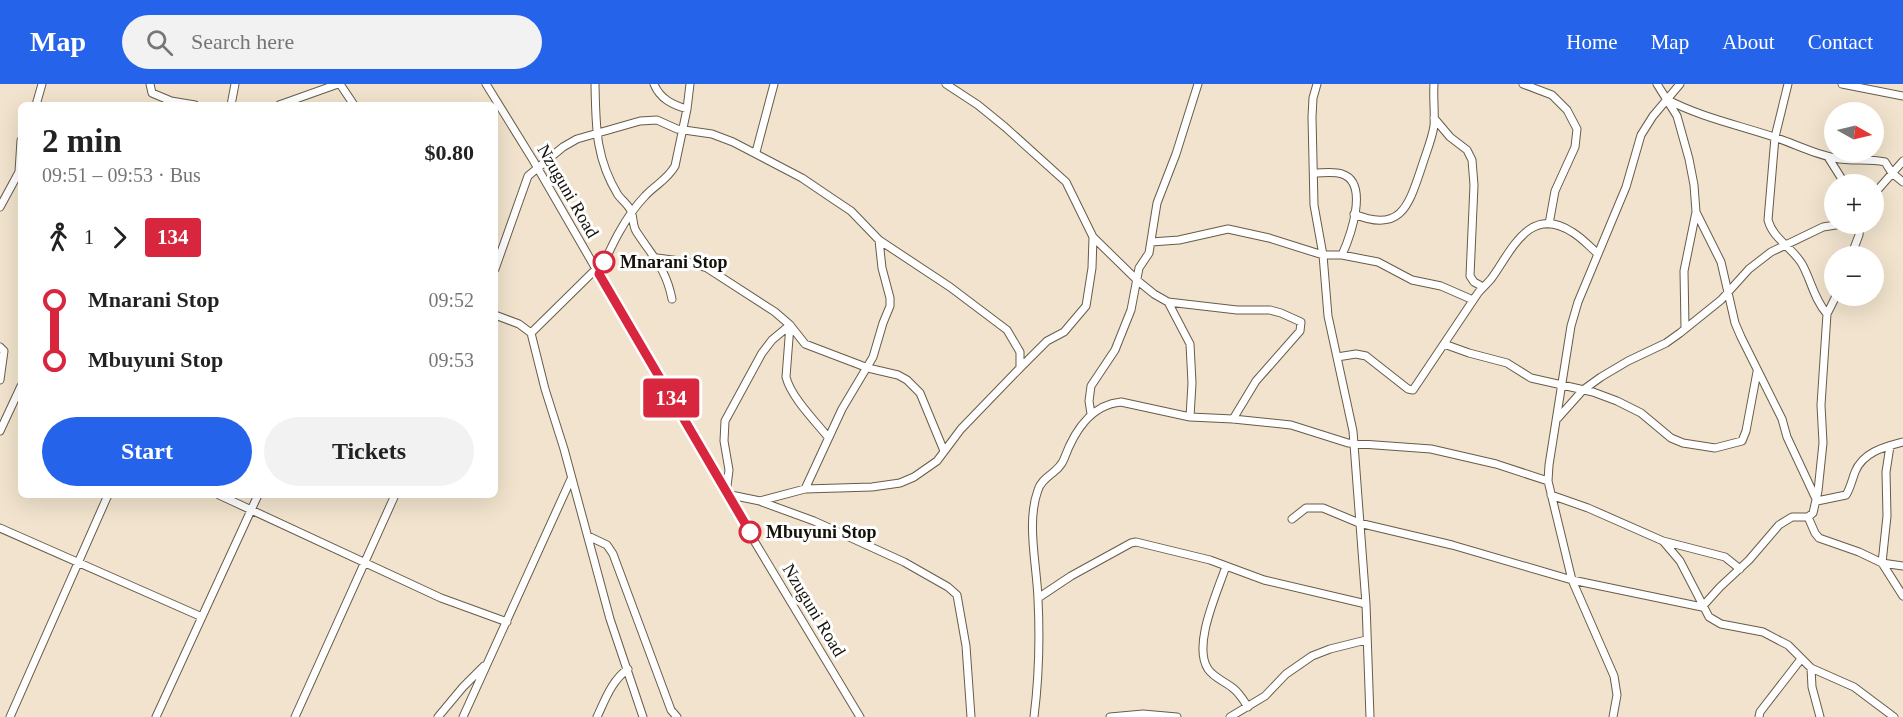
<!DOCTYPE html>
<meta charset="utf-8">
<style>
:root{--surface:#fff;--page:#f2f2f2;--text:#222;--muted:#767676;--accent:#2563eb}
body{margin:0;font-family:Georgia,serif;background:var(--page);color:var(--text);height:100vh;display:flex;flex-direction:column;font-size:22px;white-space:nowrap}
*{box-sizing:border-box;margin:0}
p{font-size:20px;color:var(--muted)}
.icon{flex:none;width:33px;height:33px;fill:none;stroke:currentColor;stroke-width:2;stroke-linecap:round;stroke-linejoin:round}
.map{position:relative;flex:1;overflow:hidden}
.sheet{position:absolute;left:18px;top:18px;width:480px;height:396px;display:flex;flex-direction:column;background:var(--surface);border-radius:9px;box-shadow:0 6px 24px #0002}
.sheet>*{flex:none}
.badge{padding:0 12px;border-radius:4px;font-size:21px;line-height:39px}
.needle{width:39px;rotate:98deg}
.buttons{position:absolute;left:1824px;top:18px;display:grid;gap:12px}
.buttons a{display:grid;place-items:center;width:60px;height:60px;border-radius:50%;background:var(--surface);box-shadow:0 6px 24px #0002;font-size:30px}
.map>.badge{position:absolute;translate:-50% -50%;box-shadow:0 0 0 3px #fff}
.legs{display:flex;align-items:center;gap:9px;height:66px;padding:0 24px;font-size:20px}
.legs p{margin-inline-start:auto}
.headline{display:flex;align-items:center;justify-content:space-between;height:102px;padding:0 24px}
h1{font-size:33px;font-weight:700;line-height:45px}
.cta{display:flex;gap:12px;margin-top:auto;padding:12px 24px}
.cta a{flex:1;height:69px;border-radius:36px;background:var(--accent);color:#fff;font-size:24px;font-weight:700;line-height:69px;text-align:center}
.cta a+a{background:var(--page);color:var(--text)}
ul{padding:0 24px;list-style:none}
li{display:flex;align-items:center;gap:21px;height:60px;font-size:22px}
li i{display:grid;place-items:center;width:9px;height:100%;margin:0 8px;background:currentColor}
li i::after{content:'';width:15px;height:15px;margin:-8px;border:4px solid;border-radius:50%;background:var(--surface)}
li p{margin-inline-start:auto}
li:first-child i{background:linear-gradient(#0000 50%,currentColor 0)}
li:last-child i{background:linear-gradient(currentColor 50%,#0000 0)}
header{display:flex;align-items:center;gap:36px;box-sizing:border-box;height:84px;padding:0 30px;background:var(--accent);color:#fff}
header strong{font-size:28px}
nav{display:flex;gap:33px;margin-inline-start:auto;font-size:21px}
.search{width:420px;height:54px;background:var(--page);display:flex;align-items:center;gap:15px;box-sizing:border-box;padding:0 21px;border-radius:33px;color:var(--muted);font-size:22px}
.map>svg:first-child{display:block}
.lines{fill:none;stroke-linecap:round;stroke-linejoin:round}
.minor-casing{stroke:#685c49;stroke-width:9}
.minor{stroke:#fff;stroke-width:7}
.line-1-casing{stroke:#fff;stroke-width:14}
.line-1{stroke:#d7263d;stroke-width:9}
.stop-1-dot{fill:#fff;stroke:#d7263d;stroke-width:3}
.labels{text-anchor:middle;stroke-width:6;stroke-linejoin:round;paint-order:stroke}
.street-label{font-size:18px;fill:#151109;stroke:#fff}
.stop-label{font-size:18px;font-weight:bold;fill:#151109;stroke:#fff;text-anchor:start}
</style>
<header>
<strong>Map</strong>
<div class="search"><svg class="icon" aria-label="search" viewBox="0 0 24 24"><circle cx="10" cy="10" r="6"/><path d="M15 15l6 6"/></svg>Search here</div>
<nav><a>Home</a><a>Map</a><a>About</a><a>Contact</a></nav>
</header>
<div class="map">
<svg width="1903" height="633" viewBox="0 0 1903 633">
<rect width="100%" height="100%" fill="#f1e3cd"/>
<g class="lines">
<g class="minor-casing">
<path id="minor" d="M 150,0 L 152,9 L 171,17 L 195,21
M 340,0 L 354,21
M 486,0 L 533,76 L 726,410 L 860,633
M 595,0 C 596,42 595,73 618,111 C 622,116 627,120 630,125 C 634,132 632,140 636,147 C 652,172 666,184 672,215
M 654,0 C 660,15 673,21 687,25
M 946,0 L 978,21 L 1005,43 L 1066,98 L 1093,153 L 1092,184 L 1086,222 L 1064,248 L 1047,257 L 1020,284
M 1317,0 L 1313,14 L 1312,33 L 1314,121 L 1323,171 L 1328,232 L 1353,347 L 1366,520 L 1370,633
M 1523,0 L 1552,11 L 1567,26 L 1577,45 L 1575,63 L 1555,107 L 1549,140
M 1657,0 L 1677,32 L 1689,75 L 1694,101 L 1696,128 L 1684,187 L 1685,243
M 1788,0 L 1775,53 L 1768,136 C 1773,155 1792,163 1802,180 C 1811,196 1814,215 1827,230
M 1842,0 L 1903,12
M 1666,15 C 1700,33 1738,41 1774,53 C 1795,60 1814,70 1835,74 C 1852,78 1868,74 1885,78 L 1892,89 L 1903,98
M 36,21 L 42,0
M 231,21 L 235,0
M 279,21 L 338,0
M 1434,34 L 1450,53 L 1467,66 L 1472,76 L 1474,101 L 1470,192 L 1474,198 L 1483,203
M 756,68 L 774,0
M 1828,73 L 1845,100
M 1314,89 C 1323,89 1334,87 1342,90 C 1370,99 1350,153 1342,171
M 1874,110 L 1903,77
M 0,123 L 19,88 L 21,56
M 1696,128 L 1721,178 L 1735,239 L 1741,253 L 1782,335 L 1787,353 L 1817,417 L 1846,411 C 1850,405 1852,396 1855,388 C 1863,368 1884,363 1903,358
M 1354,130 C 1402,150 1409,120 1422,82 C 1426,69 1432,55 1434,42 C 1435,28 1433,14 1434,0
M 1093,153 L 1138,197 L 1154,210 L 1168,218 L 1237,226 L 1270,226 L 1281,229 L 1301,238 L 1300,247 L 1256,297 L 1233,335
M 1151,158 L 1179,156 L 1228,145 L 1269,154 L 1323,171 L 1342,171 L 1378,178 L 1412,196 L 1441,202 L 1473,216
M 1851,172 L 1859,151 L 1860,140
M 657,174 L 688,178 L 707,184 L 775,228 L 790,241 L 805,260 L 868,284 L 898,291 L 907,296 L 920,309 L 944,367
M 495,185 L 528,92 L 563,63 L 577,55 L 640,37 L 657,36 L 677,45 L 712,50 L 733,58 L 802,94 L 833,115 L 851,127 L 879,156 L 950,203 L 1007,246 L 1020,268 L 1020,284 L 961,345 L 937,377 L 914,393 L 900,399 L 872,403 L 805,405 L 760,417 L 726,410 L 729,386 L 724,357 L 725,337 L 762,269 L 772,256 L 790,241
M 599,190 C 611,163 624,134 645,112 C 655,101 667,96 675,82 L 687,25 L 690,0
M 1168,218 L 1190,260 L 1192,299 L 1190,333
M 495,231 L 519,240 L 531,249 L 545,305 L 564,365 L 610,535 L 643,633
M 790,241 L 786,293 C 791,313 815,337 828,353
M 531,249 L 596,185
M 1444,260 L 1469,269 L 1507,279 L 1531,294 L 1593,308 L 1617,317 L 1641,329 L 1671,354 L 1683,359 L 1715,364 L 1742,357 L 1746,347 L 1757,288
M 0,263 L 4,267 L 0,296
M 1337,273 L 1356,270 L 1366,272 L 1408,305 L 1413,306 L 1478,209 C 1482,204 1487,200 1491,195 C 1511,168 1529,120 1572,148 C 1581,153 1589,162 1597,169
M 1091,330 L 1089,317 L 1091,302 L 1115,266 L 1131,226 L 1139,184 L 1149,169 L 1157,119 L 1176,70 L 1198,0
M 1558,334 L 1583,306 L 1601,293 L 1628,277 L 1666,259 L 1680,249 L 1721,216 L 1749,185 L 1771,168 L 1823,143 L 1842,140
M 0,347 L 21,302
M 1890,362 L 1886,388 L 1887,432 L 1882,479 L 1903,482
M 805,405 L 842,325 L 873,273 L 883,239 L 890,222 L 890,214 L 882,184 L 879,156
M 219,411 L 441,514 L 507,538
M 1551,411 L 1588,424 L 1663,457 L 1725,473 L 1740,485
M 762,418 L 814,437 L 904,478 L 948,503 L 957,511 L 966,562 L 971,633
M 1808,433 L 1815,449 L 1819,454 L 1859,468 L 1882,479 L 1903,512
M 1292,435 L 1306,424 L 1323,424 L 1359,439 L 1452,461 L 1572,496 L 1702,523 L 1720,503 L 1749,476 L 1779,441 L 1792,433 L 1808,433 L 1813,429 L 1818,407 L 1823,359 L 1821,321 L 1827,230 L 1836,212
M 0,444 L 202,533
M 588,452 L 607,461 L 613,470 L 671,626 L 677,633
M 1663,457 L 1680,477 L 1709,533 L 1721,540 L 1763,548 L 1780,557 L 1788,561 L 1811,584 L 1854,603 L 1894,633
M 1226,482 C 1218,507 1192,561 1208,585 C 1214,594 1226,598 1234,605 C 1240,610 1244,617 1248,623
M 1038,514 L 1071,492 L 1131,459 L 1136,458 L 1210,476 L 1264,496 L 1366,520
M 1811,584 L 1812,603 L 1820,633
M 10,633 L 108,411
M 156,633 L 258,411
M 295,633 L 395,411
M 438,633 L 463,603 L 484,582
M 463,633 L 571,395
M 597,633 C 605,616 612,596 628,585
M 1034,633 C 1039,593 1040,555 1038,515 C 1037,482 1026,438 1038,406 C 1042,392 1059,389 1064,375 C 1074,348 1090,321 1121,318 L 1190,333 L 1233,335 L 1291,341 L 1348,359 L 1431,365 L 1496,380 L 1548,397
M 1110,633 L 1143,630 L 1177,633
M 1230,633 L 1265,612 L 1286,590 L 1312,572 L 1330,565 L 1366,556
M 1613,633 L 1617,611 L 1614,592 L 1572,496 L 1548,397 L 1549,381 L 1571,242 L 1578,218 L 1626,103 L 1641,51 L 1653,32 L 1680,0
M 1759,633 L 1760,628 L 1801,575"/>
</g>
<use href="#minor" class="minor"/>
</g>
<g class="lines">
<g class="line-1-casing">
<path id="line-1" d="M 604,178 L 599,190 L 750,448"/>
</g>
<use href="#line-1" class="line-1"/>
</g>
<g class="stop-1-dot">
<circle cx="604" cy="178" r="10"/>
<circle cx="750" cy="448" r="10"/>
</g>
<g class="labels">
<g class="street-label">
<text transform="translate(568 107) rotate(60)" y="6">Nzuguni Road</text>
<text transform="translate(814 526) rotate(59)" y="6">Nzuguni Road</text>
</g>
<g class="stop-label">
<text x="620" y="184">Mnarani Stop</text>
<text x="766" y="454">Mbuyuni Stop</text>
</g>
</g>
</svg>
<div class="buttons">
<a><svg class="needle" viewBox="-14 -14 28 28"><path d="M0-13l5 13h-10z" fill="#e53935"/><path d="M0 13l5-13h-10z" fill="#767676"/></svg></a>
<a>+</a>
<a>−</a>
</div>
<b class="badge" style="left:671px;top:314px;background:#d7263d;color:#fff">134</b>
<section class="sheet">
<div class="headline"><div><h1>2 min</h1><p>09:51 – 09:53 · Bus</p></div><b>$0.80</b></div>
<div class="legs"><svg class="icon" aria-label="walk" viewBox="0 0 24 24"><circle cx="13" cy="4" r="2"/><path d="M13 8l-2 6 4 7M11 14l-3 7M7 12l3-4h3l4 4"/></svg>1<svg class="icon" aria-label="forward" viewBox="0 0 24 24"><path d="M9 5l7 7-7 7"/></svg><b class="badge" style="background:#d7263d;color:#fff">134</b></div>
<ul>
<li><i style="color:#d7263d"></i><b>Mnarani Stop</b><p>09:52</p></li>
<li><i style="color:#d7263d"></i><b>Mbuyuni Stop</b><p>09:53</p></li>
</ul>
<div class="cta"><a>Start</a><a>Tickets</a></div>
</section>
</div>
